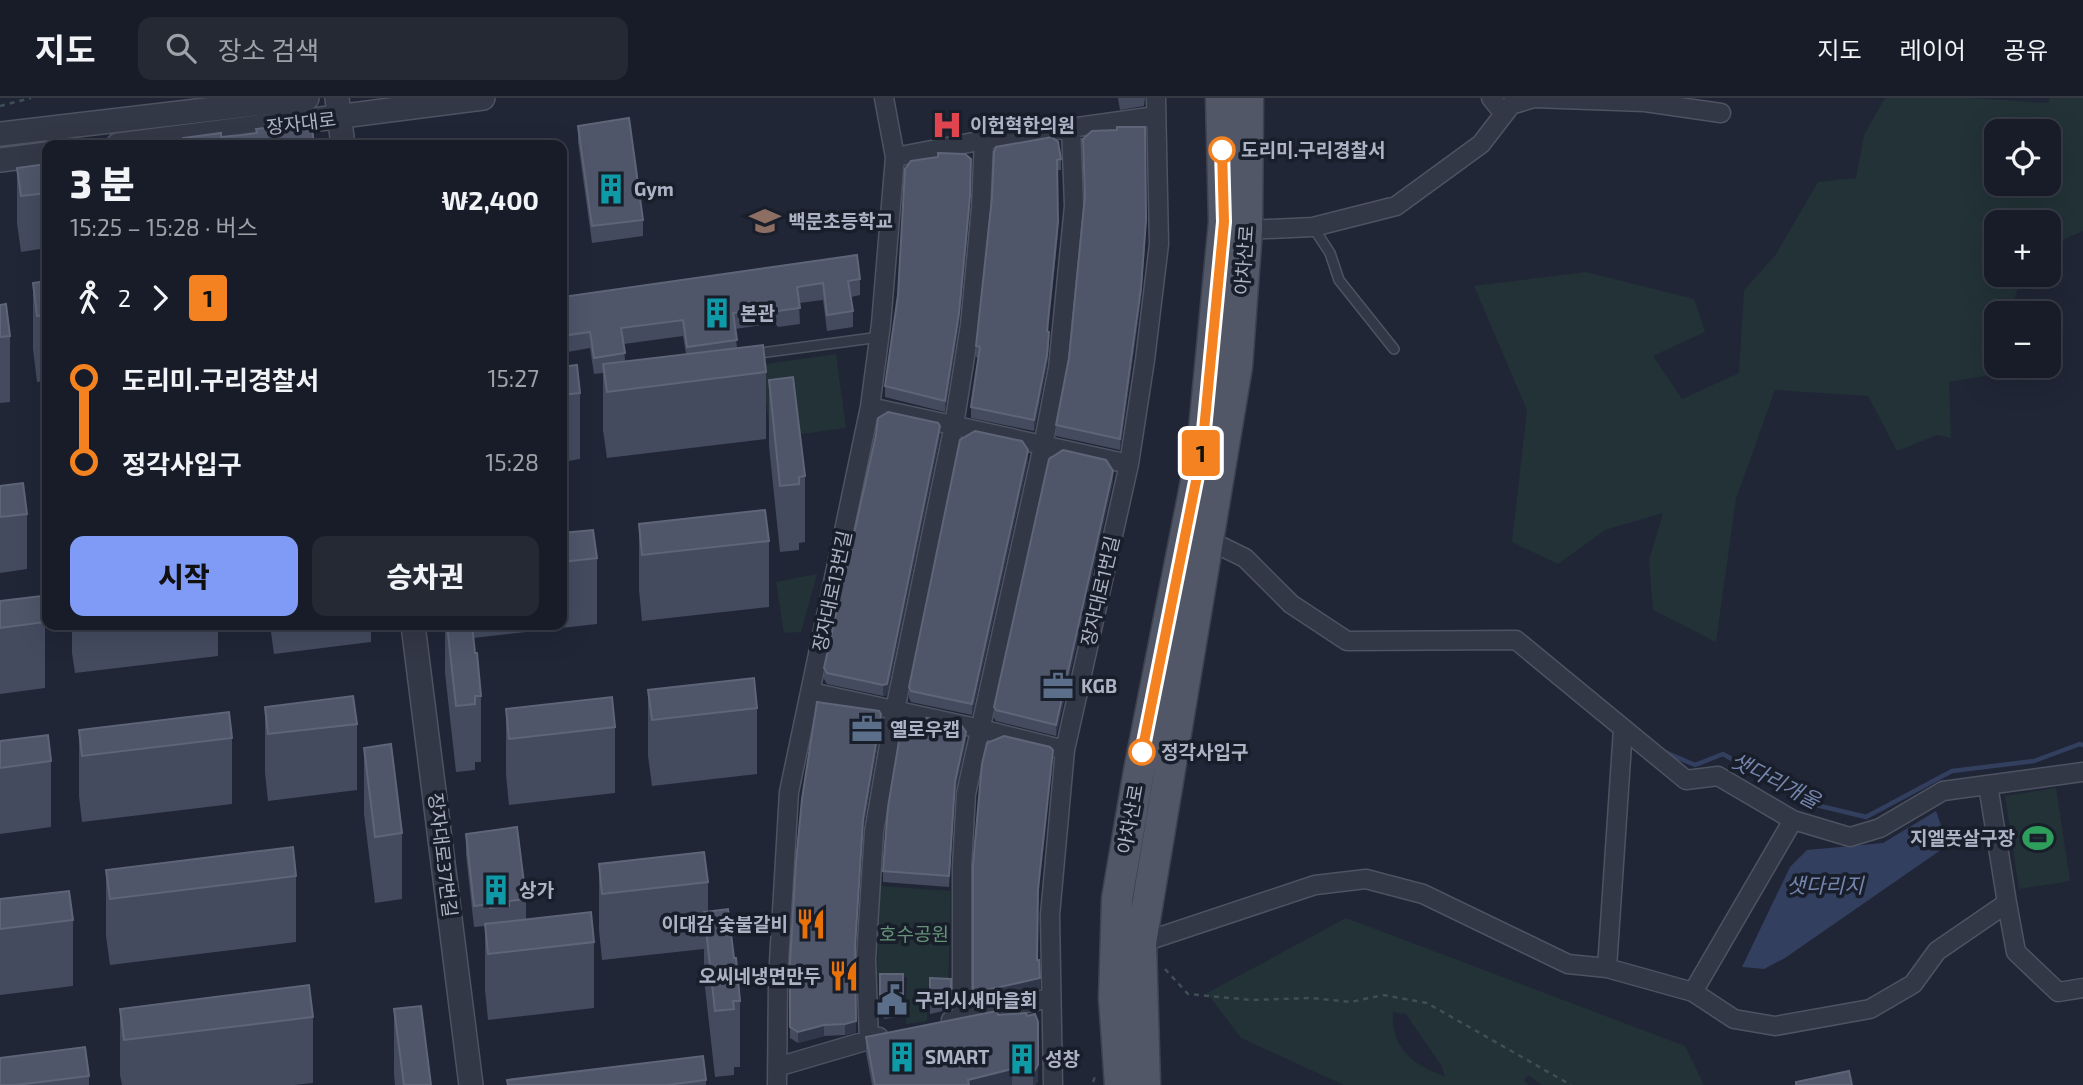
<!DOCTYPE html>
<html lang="ko">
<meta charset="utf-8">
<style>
:root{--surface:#181c28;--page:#252934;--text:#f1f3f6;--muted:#9fa1a8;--line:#363a45;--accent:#809bf6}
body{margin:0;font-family:"Exo 2","Noto Sans KR",sans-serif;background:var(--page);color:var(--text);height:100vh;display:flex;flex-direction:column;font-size:26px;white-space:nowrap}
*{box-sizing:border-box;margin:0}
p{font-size:23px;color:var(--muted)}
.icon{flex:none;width:38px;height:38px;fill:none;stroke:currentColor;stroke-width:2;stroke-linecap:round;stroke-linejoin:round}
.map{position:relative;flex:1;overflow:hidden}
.sheet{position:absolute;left:42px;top:42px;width:525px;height:490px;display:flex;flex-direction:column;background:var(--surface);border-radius:14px;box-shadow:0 7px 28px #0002,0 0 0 2px var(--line)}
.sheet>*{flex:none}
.badge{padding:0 14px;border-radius:5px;font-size:24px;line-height:46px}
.controls{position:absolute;left:1984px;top:21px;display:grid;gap:14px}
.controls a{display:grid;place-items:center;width:77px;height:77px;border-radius:14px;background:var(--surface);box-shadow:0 7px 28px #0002,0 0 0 2px var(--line);font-size:35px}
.map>.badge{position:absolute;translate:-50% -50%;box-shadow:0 0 0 4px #fff}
.legs{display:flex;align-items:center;gap:10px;height:77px;padding:0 28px;font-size:23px}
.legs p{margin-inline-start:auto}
.headline{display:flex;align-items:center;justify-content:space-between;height:119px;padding:0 28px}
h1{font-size:38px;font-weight:800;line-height:52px}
.primary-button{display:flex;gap:14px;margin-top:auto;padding:14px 28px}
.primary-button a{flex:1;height:80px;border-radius:14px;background:var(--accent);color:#111;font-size:28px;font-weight:800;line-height:80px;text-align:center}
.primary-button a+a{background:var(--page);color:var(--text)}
ul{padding:0 28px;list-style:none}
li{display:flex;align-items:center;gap:24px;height:84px;font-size:26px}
li i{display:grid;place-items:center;width:10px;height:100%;margin:0 9px;background:currentColor}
li i::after{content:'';width:18px;height:18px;margin:-9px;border:5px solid;border-radius:50%;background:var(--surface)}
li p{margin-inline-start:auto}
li:first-child i{background:linear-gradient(#0000 50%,currentColor 0)}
li:last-child i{background:linear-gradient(currentColor 50%,#0000 0)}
header{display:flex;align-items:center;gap:42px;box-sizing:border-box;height:98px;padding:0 35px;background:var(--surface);border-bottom:2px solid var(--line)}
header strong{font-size:33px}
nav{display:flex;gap:38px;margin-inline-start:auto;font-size:24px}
.search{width:490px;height:63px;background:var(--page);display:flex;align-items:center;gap:18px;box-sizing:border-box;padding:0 24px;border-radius:14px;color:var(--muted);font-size:26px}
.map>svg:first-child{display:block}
.green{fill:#223237;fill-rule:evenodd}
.water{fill:#333f5e}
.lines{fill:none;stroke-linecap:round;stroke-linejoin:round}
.stream{stroke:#333f5e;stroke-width:4.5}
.service-casing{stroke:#4e5362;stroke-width:12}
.minor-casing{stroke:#4e5362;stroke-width:21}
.tertiary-casing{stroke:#4e5362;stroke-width:26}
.primary-casing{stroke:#3d4250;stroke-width:33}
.path{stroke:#3f4f55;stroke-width:2.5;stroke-dasharray:5 5;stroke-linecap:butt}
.service{stroke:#333847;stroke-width:9}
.minor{stroke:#333847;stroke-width:18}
.tertiary{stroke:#333847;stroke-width:23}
.primary{stroke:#515767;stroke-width:30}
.wall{fill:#444b5f;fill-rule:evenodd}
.shaded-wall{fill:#31374a}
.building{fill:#4f566a;stroke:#5e6578;stroke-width:2}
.line-1-casing{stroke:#fff;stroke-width:16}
.line-1{stroke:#f58220;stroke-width:10}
.stop-1-dot{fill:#fff;stroke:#f58220;stroke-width:3.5}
.labels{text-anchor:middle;stroke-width:7;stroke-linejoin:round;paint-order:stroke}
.street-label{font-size:19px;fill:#adb3c4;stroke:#191e2b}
.poi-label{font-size:19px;font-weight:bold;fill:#adb3c4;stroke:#191e2b;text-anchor:start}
.stop-label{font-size:19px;font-weight:bold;fill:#adb3c4;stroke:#191e2b;text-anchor:start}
.park-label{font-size:19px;fill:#659477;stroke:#191e2b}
.water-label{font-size:21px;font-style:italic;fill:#7585ac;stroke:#191e2b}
</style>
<header>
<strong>지도</strong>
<div class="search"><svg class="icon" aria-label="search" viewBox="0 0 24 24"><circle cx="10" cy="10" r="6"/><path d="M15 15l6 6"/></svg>장소 검색</div>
<nav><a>지도</a><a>레이어</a><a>공유</a></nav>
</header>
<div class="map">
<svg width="2083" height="987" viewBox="0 0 2083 987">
<rect width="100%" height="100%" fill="#202636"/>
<path class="green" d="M 1885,0 L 1971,0 L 2048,5 L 2050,0 L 2083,0 L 2083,133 L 2049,148 L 2049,124 L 1997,124 L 1997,177 L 2024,177 L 2008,215 L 1997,215 L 1997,268 L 2004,268 L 2003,275 L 1949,284 L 1951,340 L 1937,337 L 1897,353 L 1868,298 L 1775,292 L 1736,401 L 1716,544 L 1653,512 L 1649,462 L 1663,415 L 1605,432 L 1558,466 L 1512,444 L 1527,312 L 1474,188 L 1586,174 L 1694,201 L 1705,234 L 1653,258 L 1682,301 L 1739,275 L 1744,192 L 1775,158 L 1818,84 L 1856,80 L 1864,37 ZM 2049,33 L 2049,86 L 1997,86 L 1997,33 Z
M 836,256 L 846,330 L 771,340 L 761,267 Z
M 817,476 L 801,534 L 784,535 L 776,484 Z
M 2056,690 L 2070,783 L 2019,791 L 2005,698 Z
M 879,788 L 951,793 L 948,888 L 928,889 L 927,923 L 906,926 L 907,879 L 877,879 Z
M 1346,820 L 1685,948 L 1704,987 L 1542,987 L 1528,977 L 1524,982 L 1528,987 L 1344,987 L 1241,940 L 1207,895 ZM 1393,914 L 1406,916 L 1441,967 L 1445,978 C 1414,969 1390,949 1393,914 Z"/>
<path class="water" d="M 1936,713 L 1948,747 L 1785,860 L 1764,871 L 1742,869 L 1790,769 L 1807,752 L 1883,745 Z"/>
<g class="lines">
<path class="stream" d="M 1665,654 L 1695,667 L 1723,656 L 1808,705 L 1866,719 L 1952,673 L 2034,663 L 2080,646 L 2083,647"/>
<g class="service-casing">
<path id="service" d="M 1313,129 L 1330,155 L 1339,182 L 1394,251
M 753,256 L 880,239"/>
</g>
<g class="minor-casing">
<path id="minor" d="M 1491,0 L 1504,16
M 895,59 L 984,42 L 1156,18
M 1247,132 L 1313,129 L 1396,108 L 1481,46 L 1511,7 L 1534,0 L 1645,4 L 1721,15
M 870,309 L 1129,366
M 1202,439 L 1245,460 L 1291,506 L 1347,543 L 1516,542 L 1686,682 L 1718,678 L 1793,722 L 1850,739 L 1880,730 L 1943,693 L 2083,674
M 811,594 L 981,631 L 1065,652
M 1988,687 L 2007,805
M 1141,845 L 1315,787 L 1366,781 L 1423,796 L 1568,866 L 1607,870 L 1693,894 L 1734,921 L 1775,928 L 1870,911 L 1913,886 L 1937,853 L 2007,805 L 2016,854 L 2058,894 L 2083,890
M 1607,870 L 1623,631
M 1693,894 L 1793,722
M 962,920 L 962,768 L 966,696 L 1043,348 L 1058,270 L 1074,108 L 1071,29
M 951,922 L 1050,900
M 869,942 L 866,861 L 874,734 L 895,612 L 954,327 L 970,227 L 981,110 L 984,42
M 777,969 L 879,939
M 777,987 L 778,881 L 789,694 L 870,309 L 881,226 L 895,59 L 884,0
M 1053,987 L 1050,817 L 1065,652 L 1129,366 L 1145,262 L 1159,146 L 1156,0"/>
</g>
<g class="tertiary-casing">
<path id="tertiary" d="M 337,0 L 343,47
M 0,36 L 307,0
M 118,47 L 483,0
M 0,62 L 47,56
M 413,527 L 471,987"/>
</g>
<g class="primary-casing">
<path id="primary" d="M 1120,987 L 1114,900 L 1117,801 L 1139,673 L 1202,353 L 1224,124 L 1221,0
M 1145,987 L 1141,845 L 1237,268 L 1247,132 L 1248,0"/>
</g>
<path class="path" d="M 0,8 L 31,0
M 1165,871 L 1188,896 L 1251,902 L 1310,900 L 1351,904 L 1383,897 L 1427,905 L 1571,987
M 1093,984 L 1096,976"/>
<use href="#service" class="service"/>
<use href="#minor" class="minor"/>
<use href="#tertiary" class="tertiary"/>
<use href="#primary" class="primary"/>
</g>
<path class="wall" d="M 1118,0 L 1145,0 L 1144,8 L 1120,12 Z
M 578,28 L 643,122 L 643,138 L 592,145 L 578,44 Z
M 994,54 L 1061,61 L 1061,72 L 1057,72 L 1058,135 L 1048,234 L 1049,245 L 1047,268 L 1034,333 L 971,320 L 971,309 L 978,260 L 976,259 L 976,248 L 992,100 Z
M 938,59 L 970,109 L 959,226 L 945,314 L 885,299 L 885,288 Z
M 47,66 L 47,150 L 21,154 L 17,125 L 17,70 Z
M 1146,133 L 1141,201 L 1120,352 L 1056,338 L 1056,327 Z
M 860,181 L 860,197 L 851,199 L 853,213 L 853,229 L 827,233 L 823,202 L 799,205 L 800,226 L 778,229 L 775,225 L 735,231 L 737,250 L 766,274 L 766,341 L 607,360 L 603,332 L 603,275 L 594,276 L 590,250 L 562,255 L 562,199 ZM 683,238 L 686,256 L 625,263 L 624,246 Z
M 47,183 L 47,283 L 37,284 L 33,251 L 33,185 Z
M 0,207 L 10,238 L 10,304 L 0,305 Z
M 562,269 L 580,295 L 580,361 L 562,364 Z
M 769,282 L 805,378 L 805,444 L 799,445 L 799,452 L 780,454 L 769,348 Z
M 940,339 L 887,597 L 883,598 L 827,586 L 824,581 L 824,570 Z
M 1028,363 L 972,617 L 911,604 L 909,600 L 909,589 Z
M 1113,383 L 1056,638 L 996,623 L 994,620 L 994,609 Z
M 0,388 L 27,416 L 27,471 L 0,475 Z
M 639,426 L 769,443 L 769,509 L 642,523 L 639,492 Z
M 562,435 L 597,460 L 597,526 L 473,540 L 481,598 L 481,664 L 475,664 L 475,672 L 456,674 L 445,575 L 445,527 L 562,527 Z
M 0,503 L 45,524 L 45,590 L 0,596 Z
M 72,527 L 218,527 L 218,558 L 75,575 L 72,555 Z
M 270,527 L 371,527 L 371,544 L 274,556 Z
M 648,592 L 757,610 L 757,676 L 652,688 L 648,658 Z
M 265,609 L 357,626 L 357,692 L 268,703 L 265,675 Z
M 506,611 L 615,629 L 615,695 L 509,707 L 506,677 Z
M 927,620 L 966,645 L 955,695 L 949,789 L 883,784 L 883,773 L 927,624 Z
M 881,627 L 863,733 L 855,858 L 856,934 L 845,937 L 824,938 L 798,945 L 790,940 L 790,864 Z
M 79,632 L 232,640 L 232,706 L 82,724 L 79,698 Z
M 0,643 L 51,663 L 51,729 L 0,736 Z
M 364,650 L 402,735 L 402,801 L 375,805 L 364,716 Z
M 466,736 L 526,801 L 526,821 L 594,844 L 594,910 L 488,922 L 485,892 L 485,828 L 474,829 L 466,757 Z
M 599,766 L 708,784 L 708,813 L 734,860 L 740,903 L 740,969 L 734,969 L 734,977 L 715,979 L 704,880 L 704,851 L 602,862 L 599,832 Z
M 106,772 L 296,778 L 296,844 L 110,867 L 106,838 Z
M 0,801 L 73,822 L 73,888 L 0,897 Z
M 880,876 L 903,876 L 903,918 L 885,921 L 880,917 Z
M 930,880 L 951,881 L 951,908 L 947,912 L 930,916 Z
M 120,911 L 313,919 L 313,985 L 295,987 L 122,987 L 120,977 Z
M 394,911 L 431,987 L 395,987 L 394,977 Z
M 1026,915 L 1038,983 L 1035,987 L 872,987 L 866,955 L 866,939 L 998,917 Z
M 89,978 L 89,987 L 0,987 Z
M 507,982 L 706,982 L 706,987 L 507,987 Z"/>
<path class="shaded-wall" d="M 971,72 L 970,109 L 959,226 L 945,314 L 945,303 Z
M 1146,122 L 1141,201 L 1120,352 L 1120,341 Z
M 1058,124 L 1058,135 L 1047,244 L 1047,233 Z
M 1049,234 L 1047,268 L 1034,333 L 1034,322 Z
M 940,328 L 940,339 L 887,597 L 883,598 L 883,587 Z
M 1028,352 L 1028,363 L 972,617 L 972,606 Z
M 1113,373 L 1113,383 L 1056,638 L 1056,627 Z
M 881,616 L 881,627 L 863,733 L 855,860 L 863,722 Z
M 966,634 L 966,645 L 955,695 L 949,789 L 955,684 Z
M 1053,652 L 1053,663 L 1038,802 L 1038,791 Z
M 1040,880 L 1040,891 L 973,906 L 973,895 Z
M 951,897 L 951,908 L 947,912 L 947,901 Z
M 856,923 L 856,934 L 845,937 L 845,926 Z
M 824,927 L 824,938 L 798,945 L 798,934 Z
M 1038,967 L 1038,983 L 1035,987 L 1033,987 L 1033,975 Z
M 1012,971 L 1012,987 L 967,987 L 968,982 Z"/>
<path class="building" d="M 629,20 L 643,122 L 592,128 L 578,28 Z
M 294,26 L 295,31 L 312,29 L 314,47 L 168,47 L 168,45 L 184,44 L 183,40 L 221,35 L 221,39 L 241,37 L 257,35 L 256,31 Z
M 1117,29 L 1145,29 L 1146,122 L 1141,190 L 1120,341 L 1056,327 L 1069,260 L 1085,98 L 1083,41 L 1092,33 L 1117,32 Z
M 1052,39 L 1058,44 L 1061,61 L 1057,62 L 1058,124 L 1047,233 L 1049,234 L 1047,257 L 1034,322 L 971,309 L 980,249 L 976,248 L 992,100 L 994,54 L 996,49 Z
M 938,55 L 965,56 L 971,61 L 970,98 L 959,215 L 945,303 L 885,288 L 898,197 L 905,71 L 911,63 L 938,59 Z
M 47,66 L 47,95 L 21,98 L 17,70 Z
M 857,157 L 860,181 L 848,183 L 853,213 L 827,217 L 823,185 L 797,189 L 800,210 L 778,213 L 775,209 L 733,215 L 737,242 L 687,249 L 683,222 L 621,230 L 625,255 L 594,260 L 590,234 L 562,238 L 562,199 Z
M 47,183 L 47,217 L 37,218 L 33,185 Z
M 6,206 L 10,238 L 0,239 L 0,207 Z
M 763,247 L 766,274 L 607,294 L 603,266 Z
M 577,267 L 580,295 L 562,297 L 562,269 Z
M 793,279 L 805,378 L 799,379 L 799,386 L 780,388 L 769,282 Z
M 888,314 L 938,325 L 940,328 L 887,586 L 883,587 L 827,575 L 824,570 L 876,337 L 878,320 Z
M 975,333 L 1022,343 L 1028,352 L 972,606 L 911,593 L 909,589 L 960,342 Z
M 1063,352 L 1106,362 L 1113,373 L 1056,627 L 996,612 L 994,609 L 1049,361 Z
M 23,385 L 27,416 L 0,419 L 0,388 Z
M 765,412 L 769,443 L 642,457 L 639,426 Z
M 593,432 L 597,460 L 562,464 L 562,435 Z
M 41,498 L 45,524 L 0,530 L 0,503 Z
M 447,527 L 472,527 L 475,555 L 477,555 L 481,598 L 475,598 L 475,606 L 456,608 Z
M 754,580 L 757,610 L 652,622 L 648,592 Z
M 353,598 L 357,626 L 268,636 L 265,609 Z
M 612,599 L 615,629 L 509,641 L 506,611 Z
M 817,604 L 879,613 L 881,616 L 863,722 L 855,849 L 856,923 L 845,926 L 824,927 L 798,934 L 790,929 L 790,864 L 796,764 L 802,701 Z
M 229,614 L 232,640 L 82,658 L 79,632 Z
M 927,620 L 961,627 L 966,634 L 955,684 L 949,778 L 883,773 L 888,709 L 902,625 L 907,621 L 929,624 Z
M 48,637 L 51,663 L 0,670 L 0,643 Z
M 1004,638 L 1050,649 L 1053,652 L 1038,791 L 1037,862 L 1039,862 L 1040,880 L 973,895 L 973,767 L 982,666 L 987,645 Z
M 391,646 L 402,735 L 375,739 L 364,650 Z
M 517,729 L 526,801 L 509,803 L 509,808 L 490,810 L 489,806 L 474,808 L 466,736 Z
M 293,749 L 296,778 L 110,801 L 106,772 Z
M 704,754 L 708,784 L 602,796 L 599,766 Z
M 69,793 L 73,822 L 0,831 L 0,801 Z
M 728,811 L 734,860 L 736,860 L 740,903 L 733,903 L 734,911 L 715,913 L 704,814 Z
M 591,814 L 594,844 L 488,856 L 485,826 Z
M 880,876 L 903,876 L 903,907 L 885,910 L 880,906 Z
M 930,880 L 951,881 L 951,897 L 947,901 L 930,905 Z
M 309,887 L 313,919 L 124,942 L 120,911 Z
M 421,908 L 431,987 L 404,987 L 394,911 Z
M 997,913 L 998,917 L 1026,915 L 1027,918 L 1035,916 L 1038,924 L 1038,967 L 1033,975 L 1014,978 L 1012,971 L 968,982 L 969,987 L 875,987 L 866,939 Z
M 85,949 L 89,978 L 16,987 L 0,987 L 0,960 Z
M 703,958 L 706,982 L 667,987 L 508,987 L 507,982 Z
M 1849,973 L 1852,987 L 1796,987 L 1796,984 Z"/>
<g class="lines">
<g class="line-1-casing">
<path id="line-1" d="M 1142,654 L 1202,353 L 1224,124 L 1222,52"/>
</g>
<use href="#line-1" class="line-1"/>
</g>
<defs>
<g id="hospital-bare" transform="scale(2.415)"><path d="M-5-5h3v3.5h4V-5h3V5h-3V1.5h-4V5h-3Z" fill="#e0444e" stroke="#191e2b" stroke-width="2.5" paint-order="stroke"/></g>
<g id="building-bare" transform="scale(2.415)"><path d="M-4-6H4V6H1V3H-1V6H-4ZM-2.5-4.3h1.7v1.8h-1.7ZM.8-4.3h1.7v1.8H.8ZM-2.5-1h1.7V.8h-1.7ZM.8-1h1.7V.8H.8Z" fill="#0f9aa8" stroke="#191e2b" stroke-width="2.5" paint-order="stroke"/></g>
<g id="school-bare" transform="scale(2.415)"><path d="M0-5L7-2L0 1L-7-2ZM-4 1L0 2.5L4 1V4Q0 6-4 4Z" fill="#8d6e63" stroke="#191e2b" stroke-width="2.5" paint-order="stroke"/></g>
<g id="office-bare" transform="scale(2.415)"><path d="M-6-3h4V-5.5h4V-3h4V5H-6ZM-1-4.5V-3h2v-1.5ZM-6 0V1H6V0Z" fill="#5c6f8a" stroke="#191e2b" stroke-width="2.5" paint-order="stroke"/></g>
<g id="stadium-bare" transform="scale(2.415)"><path d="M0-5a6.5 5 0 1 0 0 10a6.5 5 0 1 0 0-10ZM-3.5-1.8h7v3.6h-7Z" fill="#2e9e5b" stroke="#191e2b" stroke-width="2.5" paint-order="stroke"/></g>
<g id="restaurant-bare" transform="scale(2.415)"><path d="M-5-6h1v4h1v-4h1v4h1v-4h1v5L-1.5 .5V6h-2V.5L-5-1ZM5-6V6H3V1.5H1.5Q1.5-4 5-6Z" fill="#e8710a" stroke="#191e2b" stroke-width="2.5" paint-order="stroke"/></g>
<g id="civic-bare" transform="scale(2.415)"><path d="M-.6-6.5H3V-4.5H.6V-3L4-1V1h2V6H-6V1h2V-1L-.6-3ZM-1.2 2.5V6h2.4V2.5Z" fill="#5c6f8a" stroke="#191e2b" stroke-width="2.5" paint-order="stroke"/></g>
</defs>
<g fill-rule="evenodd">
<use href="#hospital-bare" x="947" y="27"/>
<use href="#building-bare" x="611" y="91"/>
<use href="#school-bare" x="765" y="123"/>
<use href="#building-bare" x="717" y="215"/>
<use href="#office-bare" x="1058" y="588"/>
<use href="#office-bare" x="867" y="631"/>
<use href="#stadium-bare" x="2038" y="740"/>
<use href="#building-bare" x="496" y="792"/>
<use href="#restaurant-bare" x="811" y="826"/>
<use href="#restaurant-bare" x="844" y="878"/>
<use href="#civic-bare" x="892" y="902"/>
<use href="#building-bare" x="902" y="959"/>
<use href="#building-bare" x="1022" y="961"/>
</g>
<g class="stop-1-dot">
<circle cx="1222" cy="52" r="12"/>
<circle cx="1142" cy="654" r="12"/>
</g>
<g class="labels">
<g class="street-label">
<text transform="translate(301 25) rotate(-7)" y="7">장자대로</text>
<text transform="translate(1244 162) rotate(-86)" y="7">아차산로</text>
<text transform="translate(832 493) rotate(-78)" y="7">장자대로13번길</text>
<text transform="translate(1100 493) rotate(-77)" y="7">장자대로1번길</text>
<text transform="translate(1130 721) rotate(-80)" y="7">아차산로</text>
<text transform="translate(443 757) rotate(83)" y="7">장자대로37번길</text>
</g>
<g class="poi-label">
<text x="970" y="34">이헌혁한의원</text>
<text x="634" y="98">Gym</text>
<text x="788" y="130">백문초등학교</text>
<text x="740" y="222">본관</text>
<text x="1081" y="595">KGB</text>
<text x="890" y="638">옐로우캡</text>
<text x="2015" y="747" text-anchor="end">지엘풋살구장</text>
<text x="519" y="799">상가</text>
<text x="788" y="833" text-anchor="end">이대감 숯불갈비</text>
<text x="821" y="885" text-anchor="end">오씨네냉면만두</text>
<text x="915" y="909">구리시새마을회</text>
<text x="925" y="966">SMART</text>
<text x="1045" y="968">성창</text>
</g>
<g class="stop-label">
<text x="1241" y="59">도리미.구리경찰서</text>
<text x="1161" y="661">정각사입구</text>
</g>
<g class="park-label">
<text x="914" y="843">호수공원</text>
</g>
<g class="water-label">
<text transform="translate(1775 683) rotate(27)" y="7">샛다리개울</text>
<text x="1825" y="795">샛다리지</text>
</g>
</g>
</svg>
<div class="controls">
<a><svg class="icon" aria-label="locate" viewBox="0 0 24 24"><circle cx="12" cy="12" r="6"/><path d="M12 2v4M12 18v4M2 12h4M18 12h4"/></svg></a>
<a>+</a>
<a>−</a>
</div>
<b class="badge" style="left:1201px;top:355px;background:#f58220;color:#111">1</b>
<section class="sheet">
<div class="headline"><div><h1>3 분</h1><p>15:25 – 15:28 · 버스</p></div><b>₩2,400</b></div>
<div class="legs"><svg class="icon" aria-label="walk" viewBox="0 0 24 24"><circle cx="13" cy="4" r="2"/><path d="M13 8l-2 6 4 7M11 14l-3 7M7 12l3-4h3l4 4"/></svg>2<svg class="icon" aria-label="forward" viewBox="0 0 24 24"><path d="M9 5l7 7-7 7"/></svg><b class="badge" style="background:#f58220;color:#111">1</b></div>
<ul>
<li><i style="color:#f58220"></i><b>도리미.구리경찰서</b><p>15:27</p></li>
<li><i style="color:#f58220"></i><b>정각사입구</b><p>15:28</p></li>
</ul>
<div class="primary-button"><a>시작</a><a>승차권</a></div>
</section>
</div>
